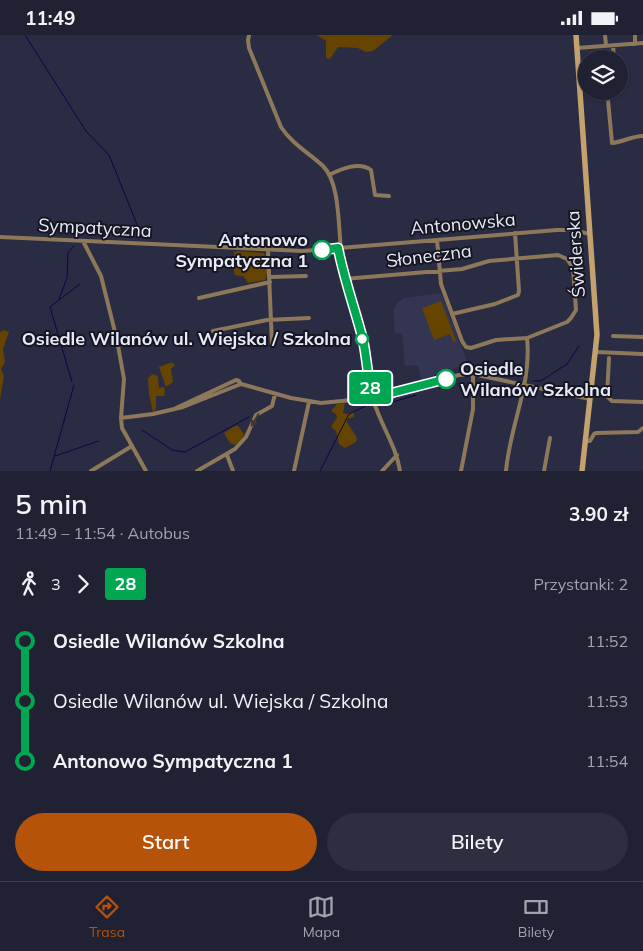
<!DOCTYPE html>
<html lang="pl">
<meta charset="utf-8">
<style>
:root{--surface:#202133;--page:#2d2e3f;--text:#f1f3f6;--muted:#a2a3ac;--line:#3d3e4e;--accent:#b45309}
body{margin:0;font-family:Mulish,sans-serif;background:var(--page);color:var(--text);height:100vh;display:flex;flex-direction:column;font-size:19px;white-space:nowrap}
*{box-sizing:border-box;margin:0}
p{font-size:16px;color:var(--muted)}
.icon{flex:none;width:28px;height:28px;fill:none;stroke:currentColor;stroke-width:2;stroke-linecap:round;stroke-linejoin:round}
.map{position:relative;height:436px;overflow:hidden}
.drawer{display:flex;flex-direction:column;background:var(--surface);flex:1}
.drawer>*{flex:none}
.badge{padding:0 10px;border-radius:4px;font-size:18px;line-height:32px}
.controls{position:absolute;left:578px;top:15px;display:grid;gap:10px}
.controls a{display:grid;place-items:center;width:50px;height:50px;border-radius:50%;background:var(--surface);box-shadow:0 1px 4px #0004,0 0 0 1px var(--line);font-size:25px}
.map>.badge{position:absolute;translate:-50% -50%;box-shadow:0 0 0 2px #fff}
.legs{display:flex;align-items:center;gap:8px;height:55px;padding:0 15px;font-size:16px}
.legs p{margin-inline-start:auto}
.summary{display:flex;align-items:center;justify-content:space-between;height:85px;padding:0 15px}
h1{font-size:28px;font-weight:600;line-height:38px}
.action{display:flex;gap:10px;margin-top:auto;padding:10px 15px}
.action a{flex:1;height:58px;border-radius:30px;background:var(--accent);color:#fff;font-size:20px;font-weight:600;line-height:58px;text-align:center}
.action a+a{background:var(--page);color:var(--text)}
ul{padding:0 15px;list-style:none}
li{display:flex;align-items:center;gap:18px;height:60px;font-size:19px}
li i{display:grid;place-items:center;width:8px;height:100%;margin:0 6px;background:currentColor}
li i::after{content:'';width:12px;height:12px;margin:-6px;border:4px solid;border-radius:50%;background:var(--surface)}
li p{margin-inline-start:auto}
li:first-child i{background:linear-gradient(#0000 50%,currentColor 0)}
li:last-child i{background:linear-gradient(currentColor 50%,#0000 0)}
.status{display:flex;justify-content:space-between;align-items:center;height:35px;padding:0 25px;background:var(--surface);direction:ltr}
.status svg{height:14px;fill:currentColor}
.tab-bar{display:flex;justify-content:space-around;align-items:center;height:70px;border-top:1px solid var(--line);background:var(--surface);font-size:14px;color:var(--muted)}
.tab-bar a{display:grid;justify-items:center;gap:2px}
.tab-bar .on{color:var(--accent)}
.map>svg:first-child{display:block}
.built{fill:#333553}
.green{fill:#654400}
.lines{fill:none;stroke-linecap:round;stroke-linejoin:round}
.stream{stroke:#120347;stroke-width:1}
.street{stroke:#8d7859;stroke-width:4}
.secondary{stroke:#c3a26f;stroke-width:5.5}
.oneway{fill:#3f3834}
.line-1-casing{stroke:#fff;stroke-width:11}
.line-1{stroke:#00a651;stroke-width:8}
.stop-1-dot{fill:#fff;stroke:#00a651;stroke-width:2.5}
.labels{text-anchor:middle;stroke-width:4;stroke-linejoin:round;paint-order:stroke}
.street-label{font-size:18px;fill:#e8eafa;stroke:#151620}
.stop-label{font-size:18px;font-weight:bold;fill:#e8eafa;stroke:#151620;text-anchor:end}
</style>
<div class="status"><b>11:49</b><svg viewBox="0 0 49 12"><path d="M0 12V9h3v3zM5 12V6h3v6zM10 12V3h3v9zM15 12V0h3v12zM26 1h20v11H26zM47 4h2v5h-2z"/></svg></div>
<div class="map">
<svg width="643" height="436" viewBox="0 0 643 436">
<rect width="100%" height="100%" fill="#2a2c44"/>
<path class="built" d="M 441,258 L 468,329 L 421,345 L 419,333 L 417,330 L 405,331 L 402,298 L 395,299 L 393,276 L 397,268 L 404,263 Z"/>
<path class="green" d="M 317,0 L 393,0 L 373,16 L 366,17 L 358,13 L 338,12 L 330,24 L 326,23 L 326,6 Z
M 238,216 L 264,218 C 268,225 269,238 265,245 L 248,248 L 243,241 L 238,241 L 234,239 L 234,217 Z
M 441,266 L 456,306 L 453,307 L 450,299 L 434,305 L 422,273 Z
M 4,295 L 9,297 L 3,314 L 5,327 L 1,334 L 4,341 L 0,365 L 0,297 Z
M 169,328 L 173,328 L 175,330 L 171,334 L 173,347 L 166,352 L 159,332 Z
M 153,339 L 158,341 L 159,353 L 164,352 L 165,356 L 164,361 L 156,361 L 156,374 L 153,377 L 149,359 L 148,344 L 149,342 Z
M 345,368 L 343,378 L 347,379 L 352,377 L 354,378 L 354,382 L 347,384 L 347,387 L 357,403 L 356,407 L 345,413 L 339,409 L 336,396 L 332,393 L 332,390 L 337,383 L 336,379 L 331,376 L 337,369 Z
M 235,391 L 238,391 L 244,399 L 241,405 L 235,410 L 230,408 L 224,398 Z"/>
<g class="lines">
<path class="stream" d="M 25,0 L 86,96 L 109,120 L 140,197
M 59,264 L 67,243 L 68,218 L 74,211
M 61,310 L 77,304
M 533,346 L 541,346 L 567,329 L 579,311
M 72,347 L 50,272 L 80,249
M 386,369 L 416,360
M 142,395 L 172,415 L 185,417 L 249,382
M 55,421 L 99,406
M 50,436 L 74,350
M 320,436 L 349,379 L 370,369"/>
<path class="street" d="M 249,0 L 248,5 L 249,13 L 281,92 C 292,109 309,118 323,131 C 340,148 338,190 341,213
M 605,0 L 606,10
M 635,0 L 635,9
M 613,10 L 614,24
M 577,13 L 643,8
M 610,56 L 608,65 L 612,108 C 623,107 632,101 643,101
M 329,140 C 341,134 359,126 371,135 L 375,160 L 389,161
M 0,202 L 303,216 L 557,195 L 572,195 L 590,199
M 83,206 L 101,241 L 117,305 L 124,344 L 121,383 L 122,393 L 146,436
M 338,213 C 345,249 357,283 366,318 C 369,333 368,349 373,364 C 380,389 396,410 400,436
M 268,216 L 272,309
M 270,242 L 306,241
M 344,244 L 462,234 L 489,226 L 558,220 L 567,224 L 573,233 L 576,275 L 571,283 L 567,287 L 527,303 L 496,305 L 471,313 L 466,312 L 462,306 L 441,249 L 437,205
M 199,263 L 270,247
M 452,279 L 495,269 L 518,260 L 519,256 L 515,198
M 213,296 L 267,285 L 309,283
M 613,301 L 643,302
M 596,317 L 643,319
M 609,323 L 607,361 L 612,366 L 643,367
M 176,373 L 236,345 L 239,346 L 241,349 L 291,363 L 321,368 L 372,363 L 459,340 L 473,339 L 590,364
M 121,383 L 153,379 L 183,372 L 241,349
M 585,406 L 590,406 L 594,399 L 596,398 L 638,397 L 643,393
M 227,420 L 233,436
M 91,436 L 132,411
M 197,436 L 235,414 L 246,402 L 256,380 L 272,371 L 275,359
M 294,436 L 309,367
M 382,436 L 397,420
M 461,436 L 473,374 L 473,339
M 506,436 C 510,390 532,349 527,303
M 544,436 L 550,403"/>
<path class="secondary" d="M 576,0 L 597,300 L 582,436"/>
</g>
<defs><path id="oneway-solid" d="M-6-.8H1V-3.2L6.5 0L1 3.2V.8H-6Z" transform="scale(1.25)"/></defs>
<use class="oneway" href="#oneway-solid" transform="translate(255 385) rotate(121)"/>
<g class="lines">
<g class="line-1-casing">
<path id="line-1" d="M 322,215 L 338,213 C 344,244 355,274 363,305 C 367,324 368,344 372,363 L 446,344"/>
</g>
<use href="#line-1" class="line-1"/>
</g>
<g class="stop-1-dot">
<circle cx="322" cy="215" r="9"/>
<circle cx="362" cy="304" r="6"/>
<circle cx="446" cy="344" r="9"/>
</g>
<g class="labels">
<g class="street-label">
<text transform="translate(463 189) rotate(-5)" y="6">Antonowska</text>
<text transform="translate(95 193) rotate(3)" y="6">Sympatyczna</text>
<text transform="translate(576 219) rotate(-94)" y="6">Świderska</text>
<text transform="translate(429 221) rotate(-7)" y="6">Słoneczna</text>
</g>
<g class="stop-label">
<text x="308" y="211">Antonowo<tspan x="308" dy="21">Sympatyczna 1</tspan></text>
<text x="351" y="310">Osiedle Wilanów ul. Wiejska / Szkolna</text>
<text x="460" y="340" text-anchor="start">Osiedle<tspan x="460" dy="21">Wilanów Szkolna</tspan></text>
</g>
</g>
</svg>
<div class="controls">
<a><svg class="icon" aria-label="layers" viewBox="0 0 24 24"><path d="M12 4l9 5-9 5-9-5zM3 14l9 5 9-5"/></svg></a>
</div>
<b class="badge" style="left:370px;top:353px;background:#00a651;color:#fff">28</b>
</div>
<section class="drawer">
<div class="summary"><div><h1>5 min</h1><p>11:49 – 11:54 · Autobus</p></div><b>3.90 zł</b></div>
<div class="legs"><svg class="icon" aria-label="walk" viewBox="0 0 24 24"><circle cx="13" cy="4" r="2"/><path d="M13 8l-2 6 4 7M11 14l-3 7M7 12l3-4h3l4 4"/></svg>3<svg class="icon" aria-label="forward" viewBox="0 0 24 24"><path d="M9 5l7 7-7 7"/></svg><b class="badge" style="background:#00a651;color:#fff">28</b><p>Przystanki: 2</p></div>
<ul>
<li><i style="color:#00a651"></i><b>Osiedle Wilanów Szkolna</b><p>11:52</p></li>
<li><i style="color:#00a651"></i><span>Osiedle Wilanów ul. Wiejska / Szkolna</span><p>11:53</p></li>
<li><i style="color:#00a651"></i><b>Antonowo Sympatyczna 1</b><p>11:54</p></li>
</ul>
<div class="action"><a>Start</a><a>Bilety</a></div>
</section>
<nav class="tab-bar">
<a class="on"><svg class="icon" aria-label="directions" viewBox="0 0 24 24"><path d="M12 3l9 9-9 9-9-9zM9 14v-3h6M13 9l2 2-2 2"/></svg>Trasa</a>
<a><svg class="icon" aria-label="map" viewBox="0 0 24 24"><path d="M3 6l6-2 6 2 6-2v14l-6 2-6-2-6 2zM9 4v14M15 6v14"/></svg>Mapa</a>
<a><svg class="icon" aria-label="tickets" viewBox="0 0 24 24"><path d="M3 7h18v10H3zM15 7v10"/></svg>Bilety</a>
</nav>
